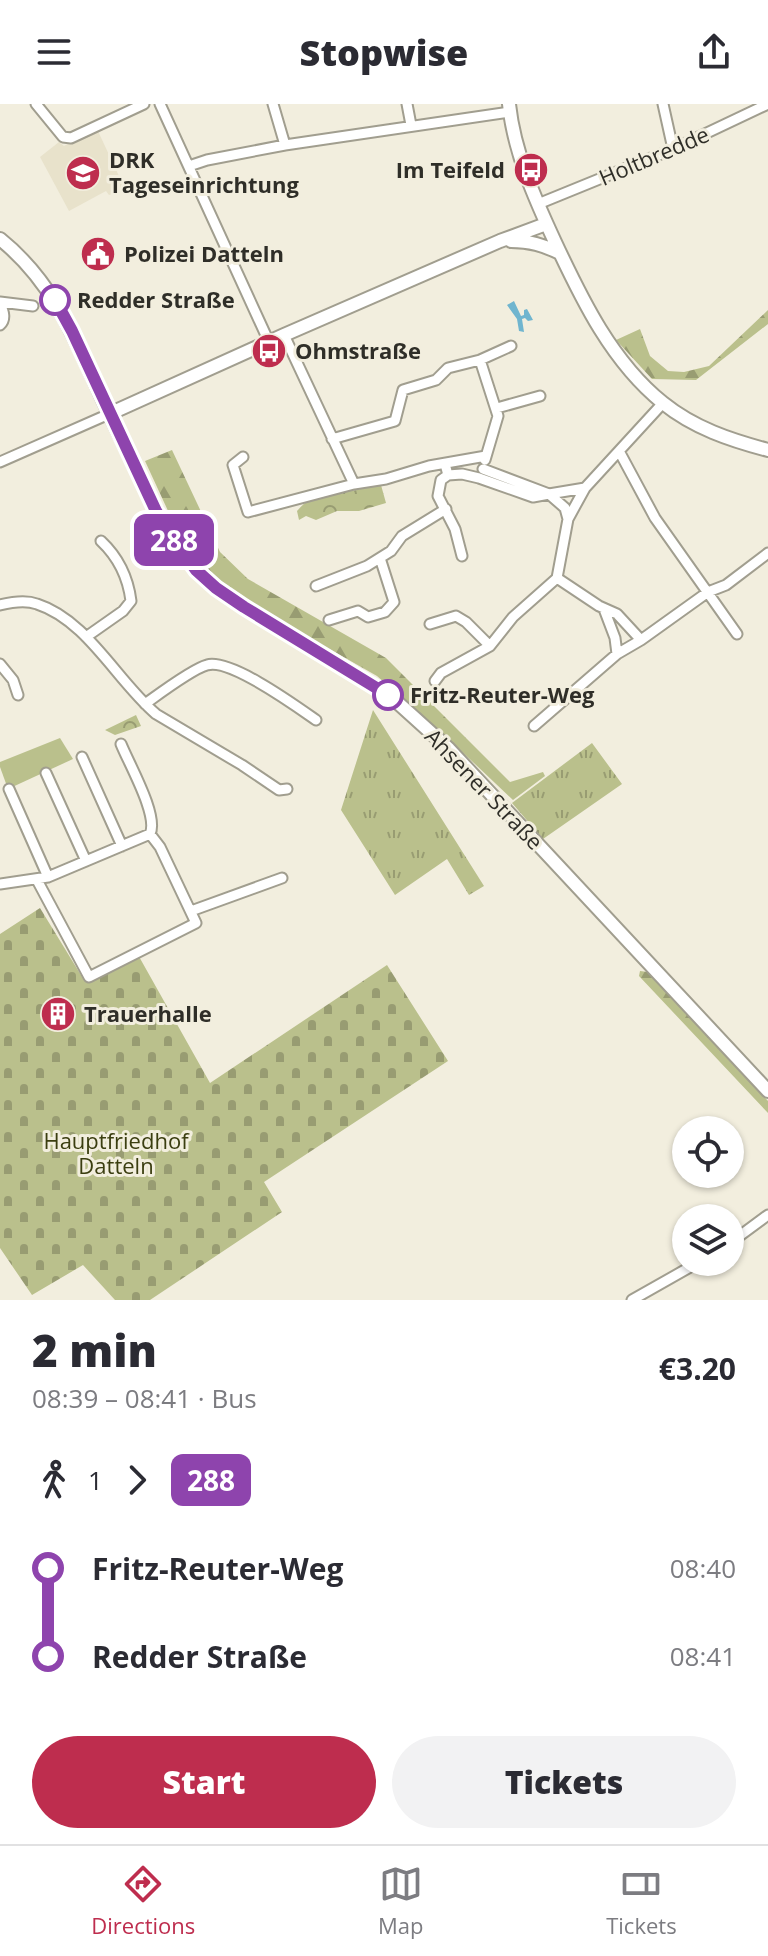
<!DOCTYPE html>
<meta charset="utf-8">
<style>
:root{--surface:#fff;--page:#f2f2f3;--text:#2b2b33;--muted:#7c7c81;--line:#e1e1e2;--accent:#be2d4e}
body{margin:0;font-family:"Open Sans",sans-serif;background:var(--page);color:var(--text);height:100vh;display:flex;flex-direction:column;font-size:30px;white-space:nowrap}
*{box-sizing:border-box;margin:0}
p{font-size:26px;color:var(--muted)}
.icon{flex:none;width:44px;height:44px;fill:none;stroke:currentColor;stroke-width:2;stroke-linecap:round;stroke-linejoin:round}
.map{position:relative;height:1196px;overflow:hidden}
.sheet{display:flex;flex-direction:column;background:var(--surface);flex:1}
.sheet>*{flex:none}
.badge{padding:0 16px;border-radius:12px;font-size:28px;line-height:52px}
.fabs{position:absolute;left:672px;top:1012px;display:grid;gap:16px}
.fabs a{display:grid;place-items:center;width:72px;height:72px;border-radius:50%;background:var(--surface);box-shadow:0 2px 6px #0004;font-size:40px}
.map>.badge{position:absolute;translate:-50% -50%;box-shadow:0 0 0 4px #fff}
.legs{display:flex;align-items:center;gap:12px;height:88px;padding:0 32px;font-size:26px}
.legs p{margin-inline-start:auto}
.summary{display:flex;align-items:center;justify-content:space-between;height:136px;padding:0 32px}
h1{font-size:44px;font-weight:800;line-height:60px}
.action{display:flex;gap:16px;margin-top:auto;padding:16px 32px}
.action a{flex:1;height:92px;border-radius:48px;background:var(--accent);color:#fff;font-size:32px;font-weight:800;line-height:92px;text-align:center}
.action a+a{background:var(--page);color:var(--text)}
ul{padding:0 32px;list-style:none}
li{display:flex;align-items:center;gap:28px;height:88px;font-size:30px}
li i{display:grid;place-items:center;width:12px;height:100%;margin:0 10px;background:currentColor}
li i::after{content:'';width:20px;height:20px;margin:-10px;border:6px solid;border-radius:50%;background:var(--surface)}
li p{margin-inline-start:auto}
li:first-child i{background:linear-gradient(#0000 50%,currentColor 0)}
li:last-child i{background:linear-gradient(currentColor 50%,#0000 0)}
header{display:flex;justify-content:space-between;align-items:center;height:104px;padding:0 32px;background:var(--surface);font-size:36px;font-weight:800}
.menu{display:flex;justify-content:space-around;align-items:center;height:112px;border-top:2px solid var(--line);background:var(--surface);font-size:22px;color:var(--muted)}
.menu a{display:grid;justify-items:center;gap:4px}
.menu .current{color:var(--accent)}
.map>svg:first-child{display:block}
.built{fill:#e8e2cb}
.grass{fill:url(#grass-tufts)}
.forest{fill:url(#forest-firs)}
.cemetery{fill:url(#cemetery-stones)}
.park{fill:url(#park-crowns)}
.garden{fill:#bac08c}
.water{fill:url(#water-ripples)}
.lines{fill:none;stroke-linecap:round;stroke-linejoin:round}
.street-casing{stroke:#a19e8f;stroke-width:13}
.secondary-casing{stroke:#a19e8f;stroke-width:16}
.street{stroke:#fff;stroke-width:9}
.secondary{stroke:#fff;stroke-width:12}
.line-1-casing{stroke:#fff;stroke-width:18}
.line-1{stroke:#8e44ad;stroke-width:12}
.stop-1-dot{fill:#fff;stroke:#8e44ad;stroke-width:4}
.labels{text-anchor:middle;stroke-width:6;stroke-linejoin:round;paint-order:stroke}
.street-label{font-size:22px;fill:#2f2e28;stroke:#f2eede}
.poi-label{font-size:22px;font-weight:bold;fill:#2f2e28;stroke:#f2eede;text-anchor:start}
.stop-label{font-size:22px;font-weight:bold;fill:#2f2e28;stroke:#f2eede;text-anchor:start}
.park-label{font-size:22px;fill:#3b3e10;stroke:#f2eede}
</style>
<header><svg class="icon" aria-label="menu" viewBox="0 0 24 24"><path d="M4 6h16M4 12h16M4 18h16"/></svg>Stopwise<svg class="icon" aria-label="share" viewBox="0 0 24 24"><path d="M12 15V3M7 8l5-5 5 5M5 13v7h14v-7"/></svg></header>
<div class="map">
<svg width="768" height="1196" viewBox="0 0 768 1196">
<defs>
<pattern id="grass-tufts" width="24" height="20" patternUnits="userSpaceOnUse" patternTransform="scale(2)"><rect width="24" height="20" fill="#bac08c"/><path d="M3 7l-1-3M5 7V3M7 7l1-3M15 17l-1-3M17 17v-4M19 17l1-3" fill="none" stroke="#989c72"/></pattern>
<pattern id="forest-firs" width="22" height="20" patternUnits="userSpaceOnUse" patternTransform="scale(2)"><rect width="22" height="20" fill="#bac08c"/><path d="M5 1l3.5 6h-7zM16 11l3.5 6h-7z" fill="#989c72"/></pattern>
<pattern id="cemetery-stones" width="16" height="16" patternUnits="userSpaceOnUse" patternTransform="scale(2)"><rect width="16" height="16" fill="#bac08c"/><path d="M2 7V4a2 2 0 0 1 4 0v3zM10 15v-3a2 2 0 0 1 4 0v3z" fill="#989c72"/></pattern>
<pattern id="park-crowns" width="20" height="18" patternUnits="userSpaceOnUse" patternTransform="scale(2)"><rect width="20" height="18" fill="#bac08c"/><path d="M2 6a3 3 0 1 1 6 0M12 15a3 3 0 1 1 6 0" fill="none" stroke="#989c72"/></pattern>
<pattern id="water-ripples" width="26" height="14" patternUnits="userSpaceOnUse" patternTransform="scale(2)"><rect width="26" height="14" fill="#70b5cf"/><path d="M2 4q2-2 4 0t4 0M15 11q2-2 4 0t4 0" fill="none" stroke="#5c94a8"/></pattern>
</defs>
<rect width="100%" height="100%" fill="#f2eede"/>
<path class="built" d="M 97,25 L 125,85 L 109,91 L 106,87 L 69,107 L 40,53 L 59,38 L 64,42 Z"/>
<path class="grass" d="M 373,606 L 484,782 L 469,791 L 447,755 L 395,791 L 341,706 Z
M 592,639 L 622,680 L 543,735 L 512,699 Z"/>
<path class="forest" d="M 768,206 L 768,220 L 696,276 L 652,275 L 616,236 L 640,225 L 650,252 L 668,267 L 684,268 L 709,262 Z
M 172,346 L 220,448 L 248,475 L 386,554 L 510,678 L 543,668 L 545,672 L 513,696 L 457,643 L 377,572 L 250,500 L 216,475 L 196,453 L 169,409 L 145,357 Z
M 640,867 L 648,868 L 768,997 L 768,1009 L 639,872 Z"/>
<path class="cemetery" d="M 40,804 L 84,876 L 137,849 L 210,979 L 387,861 L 448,957 L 264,1078 L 282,1108 L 150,1196 L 115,1196 L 83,1161 L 32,1191 L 0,1144 L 0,830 Z"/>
<path class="park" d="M 374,380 L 381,381 L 386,399 L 359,407 L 337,407 L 316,416 L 306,412 L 299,416 L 297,407 C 313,389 325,388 349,387 C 357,387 366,383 374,380 Z
M 136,611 L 141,622 L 115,631 L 105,626 Z"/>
<path class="garden" d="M 60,634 L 73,655 L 8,685 L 0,663 L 0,658 Z"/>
<path class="water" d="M 514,197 L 521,212 L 524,211 L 524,206 L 527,205 L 533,216 L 528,217 L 525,214 L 522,215 L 524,228 L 519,227 L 517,215 L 507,201 Z"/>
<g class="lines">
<g class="street-casing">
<path id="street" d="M 36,0 L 63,33 L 71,34 L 144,0
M 160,0 L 269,238
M 273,0 L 285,41
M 407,0 L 411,21
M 663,0 L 673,45
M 189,62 L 207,56 L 285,41 L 510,8
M 538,100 L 673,45 L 768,0
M 0,198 L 33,202
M 0,201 C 4,207 6,216 0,221
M 284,231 L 354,380 L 386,375 L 429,362 L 486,352
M 480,256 L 498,312 L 485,356
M 497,304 L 540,292
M 332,335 L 395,317 L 403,286 L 436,276 L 448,264 L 480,256 L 511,242
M 619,347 L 655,414 L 737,530
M 243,353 L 233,361 L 248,408 L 354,380
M 0,358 L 109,310
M 445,360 L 448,371 L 462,370 L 479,374 L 533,393 L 549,390 L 565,404 L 568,415
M 483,365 L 549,390 L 585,384 L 663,299
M 448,371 L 441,376 L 438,392 L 455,425 L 462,452
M 557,474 L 599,502 L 617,510 L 641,536
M 316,482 L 367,462 L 391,447 L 402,432 L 446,405
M 0,501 C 12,498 26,496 37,500 C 87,516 117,577 156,610 L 242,661 L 279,686 L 287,685
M 604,505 L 615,534 L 617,550
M 329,516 L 358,507 L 368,513 L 385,508 L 394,498 L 380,454
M 430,520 L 456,512 L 466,518 L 490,542
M 86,533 L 123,507 L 131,497 C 128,473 118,453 101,437
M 0,560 L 13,576 L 18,591
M 435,577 L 441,569 L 490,542 L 513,513 L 557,474 L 568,415 L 585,384
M 145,600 C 159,590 192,565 207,561 C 230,554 296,602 316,616
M 534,622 L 617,550 L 641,536 L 708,488 L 726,481 L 768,449
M 121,640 C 129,660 159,712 150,730
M 82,653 L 122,742
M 46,669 L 86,757
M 9,685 L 48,773
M 0,780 L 48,773 L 150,730 L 160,743 L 196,819 L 89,873 L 37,776
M 191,807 L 282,774
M 730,1139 L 768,1111
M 632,1196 L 699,1158"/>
</g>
<g class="secondary-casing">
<path id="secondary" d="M 509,0 C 514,48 535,95 555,138 C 582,196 612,258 663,299 C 694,324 730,336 768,346
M 0,135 C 51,176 73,229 99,287 C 112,316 127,345 141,375 C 156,407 173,442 199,468 C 210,479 223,489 237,498 L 378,584 L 397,598 L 449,645 L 768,987
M 511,137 C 530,137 543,141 560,149
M 109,310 L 284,231 L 500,137 L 546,120"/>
</g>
<use href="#street" class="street"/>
<use href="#secondary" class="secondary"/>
</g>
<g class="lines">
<g class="line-1-casing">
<path id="line-1" d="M 55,196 L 72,227 L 156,407 L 175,437 L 196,466 L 216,484 L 244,503 L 388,591"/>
</g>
<use href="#line-1" class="line-1"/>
</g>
<defs>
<g id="bus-disc" transform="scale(1.8)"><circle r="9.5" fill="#be2d4e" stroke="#f2eede"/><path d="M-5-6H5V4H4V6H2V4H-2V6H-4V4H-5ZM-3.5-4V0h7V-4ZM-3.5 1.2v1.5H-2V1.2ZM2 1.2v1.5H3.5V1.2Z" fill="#fff"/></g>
<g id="school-disc" transform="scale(1.8)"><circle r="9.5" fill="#be2d4e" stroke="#f2eede"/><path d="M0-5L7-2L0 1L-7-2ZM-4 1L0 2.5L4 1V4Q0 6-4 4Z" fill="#fff"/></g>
<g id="civic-disc" transform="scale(1.8)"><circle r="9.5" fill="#be2d4e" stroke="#f2eede"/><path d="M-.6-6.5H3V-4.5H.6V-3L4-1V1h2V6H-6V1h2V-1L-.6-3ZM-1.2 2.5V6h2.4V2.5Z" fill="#fff"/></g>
<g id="building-disc" transform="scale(1.8)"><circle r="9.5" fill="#be2d4e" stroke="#f2eede"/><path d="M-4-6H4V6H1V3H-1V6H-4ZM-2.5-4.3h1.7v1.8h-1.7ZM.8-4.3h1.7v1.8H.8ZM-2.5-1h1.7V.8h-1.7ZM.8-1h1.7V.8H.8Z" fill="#fff"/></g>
</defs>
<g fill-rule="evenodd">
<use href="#bus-disc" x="531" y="66"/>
<use href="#school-disc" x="83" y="69"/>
<use href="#civic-disc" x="98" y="150"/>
<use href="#bus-disc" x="269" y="247"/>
<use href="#building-disc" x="58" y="910"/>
</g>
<g class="stop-1-dot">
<circle cx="55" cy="196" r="14"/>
<circle cx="388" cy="591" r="14"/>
</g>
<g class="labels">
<g class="street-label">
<text transform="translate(654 52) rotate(-23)" y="8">Holtbredde</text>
<text transform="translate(484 685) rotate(46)" y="8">Ahsener Straße</text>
</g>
<g class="poi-label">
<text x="109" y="64">DRK<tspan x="109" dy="25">Tageseinrichtung</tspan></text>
<text x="505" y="74" text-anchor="end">Im Teifeld</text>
<text x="124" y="158">Polizei Datteln</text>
<text x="295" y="255">Ohmstraße</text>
<text x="84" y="918">Trauerhalle</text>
</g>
<g class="stop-label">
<text x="77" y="204">Redder Straße</text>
<text x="410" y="599">Fritz-Reuter-Weg</text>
</g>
<g class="park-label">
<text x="116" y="1045">Hauptfriedhof<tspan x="116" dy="25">Datteln</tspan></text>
</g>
</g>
</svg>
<div class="fabs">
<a><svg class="icon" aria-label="locate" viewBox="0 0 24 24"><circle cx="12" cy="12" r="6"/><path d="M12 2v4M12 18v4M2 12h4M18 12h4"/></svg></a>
<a><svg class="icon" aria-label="layers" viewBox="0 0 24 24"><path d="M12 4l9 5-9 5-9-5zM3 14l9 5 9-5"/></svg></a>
</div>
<b class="badge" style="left:174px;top:436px;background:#8e44ad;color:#fff">288</b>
</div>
<section class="sheet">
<div class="summary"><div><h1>2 min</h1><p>08:39 – 08:41 · Bus</p></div><b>€3.20</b></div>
<div class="legs"><svg class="icon" aria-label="walk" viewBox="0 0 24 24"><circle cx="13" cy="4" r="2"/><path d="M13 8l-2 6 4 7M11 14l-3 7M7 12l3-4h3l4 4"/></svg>1<svg class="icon" aria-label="forward" viewBox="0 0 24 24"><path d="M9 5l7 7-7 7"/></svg><b class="badge" style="background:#8e44ad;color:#fff">288</b></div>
<ul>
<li><i style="color:#8e44ad"></i><b>Fritz-Reuter-Weg</b><p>08:40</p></li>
<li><i style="color:#8e44ad"></i><b>Redder Straße</b><p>08:41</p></li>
</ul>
<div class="action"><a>Start</a><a>Tickets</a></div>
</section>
<nav class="menu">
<a class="current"><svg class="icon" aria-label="directions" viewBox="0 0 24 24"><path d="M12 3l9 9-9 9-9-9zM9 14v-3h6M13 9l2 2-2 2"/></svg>Directions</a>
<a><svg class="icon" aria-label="map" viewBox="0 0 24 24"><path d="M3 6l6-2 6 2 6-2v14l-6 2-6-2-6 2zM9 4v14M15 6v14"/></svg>Map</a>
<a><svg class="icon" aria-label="tickets" viewBox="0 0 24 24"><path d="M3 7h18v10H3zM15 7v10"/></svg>Tickets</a>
</nav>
